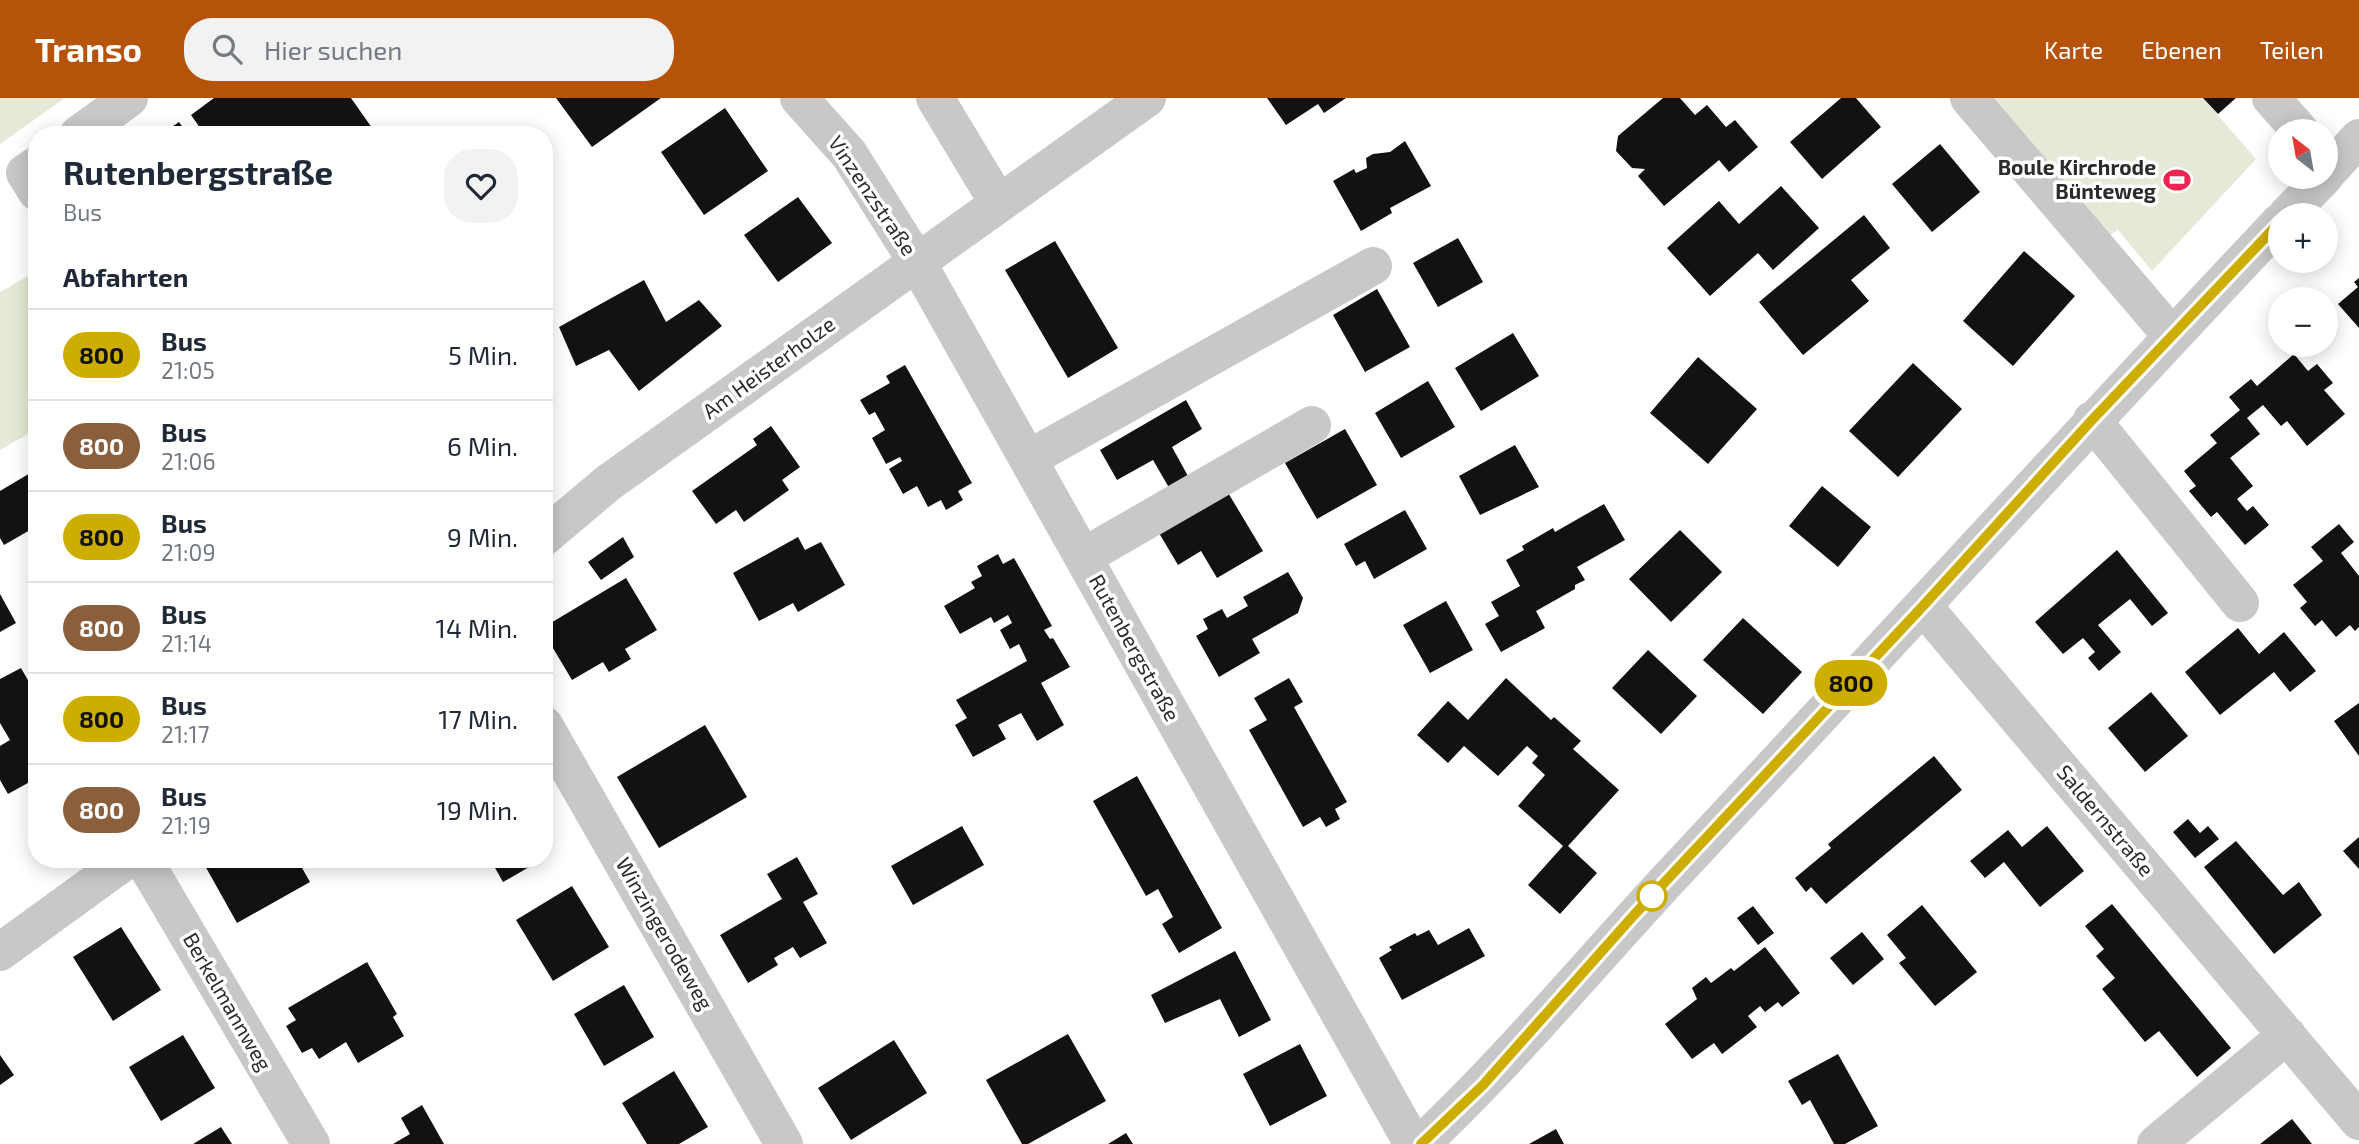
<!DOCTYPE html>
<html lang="de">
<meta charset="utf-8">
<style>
:root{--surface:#fff;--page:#f2f2f3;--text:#1f2937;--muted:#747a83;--line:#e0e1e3;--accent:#b45309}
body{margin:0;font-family:"Exo 2",sans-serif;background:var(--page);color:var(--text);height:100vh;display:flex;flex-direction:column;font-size:26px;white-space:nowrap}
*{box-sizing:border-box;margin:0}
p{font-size:23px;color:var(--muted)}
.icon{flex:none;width:38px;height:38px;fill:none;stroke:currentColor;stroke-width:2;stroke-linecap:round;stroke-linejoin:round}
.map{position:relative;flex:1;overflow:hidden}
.side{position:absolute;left:28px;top:28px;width:525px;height:742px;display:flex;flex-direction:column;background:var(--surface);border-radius:28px;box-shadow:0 4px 18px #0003}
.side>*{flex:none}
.badge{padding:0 14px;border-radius:23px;font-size:24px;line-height:46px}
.needle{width:46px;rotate:329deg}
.buttons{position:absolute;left:2268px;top:21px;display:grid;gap:14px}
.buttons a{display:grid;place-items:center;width:70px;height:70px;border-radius:50%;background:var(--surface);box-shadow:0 4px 18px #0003;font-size:35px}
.map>.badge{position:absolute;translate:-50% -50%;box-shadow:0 0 0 4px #fff}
h2{padding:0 35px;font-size:26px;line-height:63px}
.round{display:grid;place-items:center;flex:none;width:74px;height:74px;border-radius:28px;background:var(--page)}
.head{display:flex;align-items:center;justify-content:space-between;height:119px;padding:0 35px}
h1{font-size:33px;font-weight:700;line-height:52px}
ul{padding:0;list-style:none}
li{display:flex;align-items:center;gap:21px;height:91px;padding:0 35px;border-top:2px solid var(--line)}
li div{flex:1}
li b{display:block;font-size:26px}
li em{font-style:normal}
li .badge{min-width:77px;font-weight:700;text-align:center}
header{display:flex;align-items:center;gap:42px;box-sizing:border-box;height:98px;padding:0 35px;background:var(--accent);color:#fff}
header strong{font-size:33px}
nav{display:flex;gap:38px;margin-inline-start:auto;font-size:24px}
.search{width:490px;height:63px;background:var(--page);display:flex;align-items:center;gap:18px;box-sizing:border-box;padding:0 24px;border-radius:28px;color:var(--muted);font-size:26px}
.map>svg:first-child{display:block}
.green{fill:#e4ead7}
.building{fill:#121212}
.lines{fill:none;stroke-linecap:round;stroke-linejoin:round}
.minor{stroke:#c8c8c8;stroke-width:38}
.line-casing{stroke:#fff;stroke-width:16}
.line{stroke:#cdad00;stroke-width:10}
.stop-dot{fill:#fff;stroke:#cdad00;stroke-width:3.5}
.labels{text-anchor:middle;stroke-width:7;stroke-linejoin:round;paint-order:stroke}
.poi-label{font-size:21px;font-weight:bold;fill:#2b2b2b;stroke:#fff;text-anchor:end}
.street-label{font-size:21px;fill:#2b2b2b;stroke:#fff}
</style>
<header>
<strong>Transo</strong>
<div class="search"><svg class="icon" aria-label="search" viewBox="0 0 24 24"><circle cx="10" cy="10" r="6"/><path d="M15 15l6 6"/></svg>Hier suchen</div>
<nav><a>Karte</a><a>Ebenen</a><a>Teilen</a></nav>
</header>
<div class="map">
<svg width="2359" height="1046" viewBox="0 0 2359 1046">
<rect width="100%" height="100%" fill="#fff"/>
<path class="green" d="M 0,0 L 65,0 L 0,46 Z
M 1986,0 L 2203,0 L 2256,61 L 2152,173 L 2118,132 L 2107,139 Z
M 37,173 L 37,331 L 0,352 L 0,194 Z"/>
<path class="building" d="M 214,0 L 351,0 L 377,37 L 249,37 L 243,29 L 233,37 L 205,37 L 191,17 Z
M 556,0 L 661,0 L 592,49 Z
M 1267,0 L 1346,0 L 1324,15 L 1318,6 L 1286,27 Z
M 1663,0 L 1680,0 L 1695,17 L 1707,7 L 1726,29 L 1735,22 L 1758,49 L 1729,74 L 1719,62 L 1664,108 L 1638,78 L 1645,71 L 1632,70 L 1616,53 L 1618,38 Z
M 1841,0 L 1856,0 L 1881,29 L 1822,81 L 1790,44 Z
M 2203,0 L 2236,0 L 2218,16 Z
M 725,10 L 768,73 L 704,117 L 661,54 Z
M 179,24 L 188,37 L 160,37 Z
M 1405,43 L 1431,88 L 1390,110 L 1392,115 L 1361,133 L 1333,83 L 1354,71 L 1356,75 L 1367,70 L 1366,60 L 1373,56 L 1390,54 Z
M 1940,46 L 1980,94 L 1932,134 L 1892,86 Z
M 1781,88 L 1819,130 L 1773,172 L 1758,155 L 1710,198 L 1667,150 L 1719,103 L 1739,126 Z
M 798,99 L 832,145 L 778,184 L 744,137 Z
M 1864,117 L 1890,150 L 1851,182 L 1869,203 L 1803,257 L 1759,204 Z
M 1458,140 L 1483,184 L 1438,209 L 1413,165 Z
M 1055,143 L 1118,250 L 1068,280 L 1005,172 Z
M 2024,153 L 2075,198 L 2013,268 L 1963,223 Z
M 2359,180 L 2359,230 L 2338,206 L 2358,189 L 2354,184 Z
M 644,182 L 666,224 L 699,202 L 722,228 L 639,293 L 609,252 L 576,268 L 559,229 Z
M 1377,191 L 1410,249 L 1365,274 L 1333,217 Z
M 1513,235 L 1539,278 L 1481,313 L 1455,270 Z
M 2294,256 L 2308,273 L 2317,266 L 2333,285 L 2324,292 L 2345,316 L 2307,348 L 2287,323 L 2281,328 L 2263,307 L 2247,320 L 2260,336 L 2230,360 L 2253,388 L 2237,401 L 2247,413 L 2253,408 L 2269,427 L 2245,447 L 2217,414 L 2211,419 L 2189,393 L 2196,388 L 2184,373 L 2217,345 L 2210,337 L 2240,312 L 2229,299 L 2251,281 L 2257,288 Z
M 1698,259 L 1757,311 L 1708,366 L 1650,315 Z
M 1913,265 L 1962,311 L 1898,379 L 1849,333 Z
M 905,267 L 972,385 L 958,393 L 963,402 L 946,412 L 941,402 L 928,409 L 917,388 L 903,396 L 889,371 L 902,363 L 900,359 L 886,366 L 872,340 L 885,332 L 875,314 L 869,317 L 860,302 L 890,285 L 886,278 Z
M 1428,283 L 1455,329 L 1401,360 L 1375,315 Z
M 1186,302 L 1202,331 L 1172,349 L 1194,389 L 1175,400 L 1153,362 L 1117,382 L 1100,352 Z
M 544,306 L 552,320 L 544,325 Z
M 771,328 L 800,369 L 782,382 L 789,392 L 744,424 L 736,412 L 716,426 L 692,393 L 757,347 L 753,341 Z
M 1345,331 L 1377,387 L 1317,421 L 1285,365 Z
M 1515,347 L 1539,389 L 1480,417 L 1459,378 Z
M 37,371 L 37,428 L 4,447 L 0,440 L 0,393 Z
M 1822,388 L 1871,429 L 1838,469 L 1789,428 Z
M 1227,393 L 1263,453 L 1217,480 L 1201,453 L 1178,467 L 1159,435 Z
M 1604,406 L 1625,442 L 1577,469 L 1585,482 L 1575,487 L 1575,491 L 1536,513 L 1545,530 L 1501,554 L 1485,526 L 1499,518 L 1491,504 L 1520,488 L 1506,462 L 1524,452 L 1522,448 L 1553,430 L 1555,434 Z
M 1405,412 L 1427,451 L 1374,481 L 1365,463 L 1356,468 L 1344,446 Z
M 2339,426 L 2354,444 L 2341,455 L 2359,478 L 2359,529 L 2355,533 L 2350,527 L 2336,539 L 2322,522 L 2315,528 L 2300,510 L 2307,504 L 2293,487 L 2323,463 L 2311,449 Z
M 1680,432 L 1722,474 L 1671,524 L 1629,481 Z
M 623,439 L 634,459 L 601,482 L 588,464 Z
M 798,439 L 805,452 L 821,444 L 845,487 L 798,514 L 793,505 L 759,523 L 733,475 Z
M 2117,452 L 2168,515 L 2152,528 L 2130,501 L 2098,527 L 2121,554 L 2099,573 L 2088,560 L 2095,554 L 2083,540 L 2063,556 L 2035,524 Z
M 998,456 L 1003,466 L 1014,460 L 1052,528 L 1044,532 L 1050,541 L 1053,540 L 1070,569 L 1041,585 L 1064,627 L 1037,643 L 1021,615 L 998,627 L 1006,641 L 973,659 L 955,627 L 967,620 L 956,602 L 1027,563 L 1019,546 L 1010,551 L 1000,532 L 1012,525 L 1008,517 L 994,525 L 991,519 L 960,536 L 944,508 L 975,490 L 971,484 L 982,478 L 977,468 Z
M 1288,474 L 1303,500 L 1298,515 L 1252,541 L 1260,555 L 1219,579 L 1196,538 L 1208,531 L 1203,521 L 1222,511 L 1227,520 L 1248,508 L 1243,499 Z
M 626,480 L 657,532 L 625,551 L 631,561 L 609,574 L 603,564 L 572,582 L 544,535 L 544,529 Z
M 0,496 L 16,525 L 0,534 Z
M 1446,503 L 1473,552 L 1430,575 L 1403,527 Z
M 1743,520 L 1802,574 L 1763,616 L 1703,562 Z
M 2238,530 L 2259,556 L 2284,534 L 2316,573 L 2290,594 L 2274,574 L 2220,617 L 2185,574 Z
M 1648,552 L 1697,598 L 1661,636 L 1612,590 Z
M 21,570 L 37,598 L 37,685 L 35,681 L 8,696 L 0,682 L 0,648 L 10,642 L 0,625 L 0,581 Z
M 1289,580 L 1303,604 L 1294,609 L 1347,704 L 1335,711 L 1340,721 L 1326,729 L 1320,719 L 1303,729 L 1249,632 L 1267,622 L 1254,600 Z
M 1506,580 L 1551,622 L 1554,619 L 1581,643 L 1573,651 L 1619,692 L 1568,748 L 1597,775 L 1560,816 L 1528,787 L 1563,748 L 1518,708 L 1545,677 L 1532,665 L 1538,658 L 1527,648 L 1498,678 L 1464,648 L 1448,665 L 1417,637 L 1448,603 L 1468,622 Z
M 2151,594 L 2188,638 L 2145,674 L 2108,630 Z
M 2359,605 L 2359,658 L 2334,623 Z
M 705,627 L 747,699 L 659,750 L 617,679 Z
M 1934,658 L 1962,692 L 1826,806 L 1811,789 L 1806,794 L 1795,780 L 1831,750 L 1828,746 Z
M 1137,678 L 1222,830 L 1179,855 L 1162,826 L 1173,819 L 1158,791 L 1146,798 L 1093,703 Z
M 2188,721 L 2200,735 L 2208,728 L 2219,741 L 2195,760 L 2173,734 Z
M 962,728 L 984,767 L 913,807 L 891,768 Z
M 2047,728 L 2084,773 L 2040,809 L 2004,764 L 1985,780 L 1970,763 L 2008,732 L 2022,749 Z
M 2359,739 L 2359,771 L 2343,753 Z
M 2236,743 L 2283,797 L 2299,784 L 2322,817 L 2274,856 L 2204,769 Z
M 797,759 L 818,796 L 803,804 L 827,845 L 800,860 L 793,849 L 774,860 L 778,867 L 748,885 L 720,837 L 782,801 L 767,776 Z
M 212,761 L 297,761 L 310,784 L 237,825 L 204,766 Z
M 490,761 L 543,761 L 503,784 Z
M 572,788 L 609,849 L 553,883 L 516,822 Z
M 2112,806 L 2231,950 L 2197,979 L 2159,933 L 2145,944 L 2102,891 L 2115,880 L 2096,858 L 2104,851 L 2085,828 Z
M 1922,807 L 1977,874 L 1935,908 L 1899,865 L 1906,860 L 1887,837 Z
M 1753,808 L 1774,835 L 1758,847 L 1737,820 Z
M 121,829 L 161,892 L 113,923 L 73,859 Z
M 1469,830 L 1485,858 L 1402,902 L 1379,860 L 1392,852 L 1389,849 L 1415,835 L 1417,838 L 1429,832 L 1438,847 Z
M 1862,834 L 1884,861 L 1853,887 L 1830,860 Z
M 1765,849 L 1800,895 L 1782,909 L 1778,904 L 1765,914 L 1760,908 L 1748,918 L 1757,929 L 1722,956 L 1714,945 L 1692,961 L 1665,926 L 1697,901 L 1692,890 L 1706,879 L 1711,885 L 1731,870 L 1734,873 Z
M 1235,853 L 1271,922 L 1239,939 L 1220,901 L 1165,925 L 1151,897 Z
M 367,864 L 397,916 L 393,919 L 404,938 L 358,965 L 346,944 L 319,961 L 312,950 L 302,955 L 286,928 L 296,922 L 288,910 Z
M 624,887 L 654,939 L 604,968 L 574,916 Z
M 1068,936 L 1106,1003 L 1028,1046 L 1022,1046 L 986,982 Z
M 183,937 L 215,990 L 161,1023 L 129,969 Z
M 894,942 L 927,995 L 851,1042 L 818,990 Z
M 1300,946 L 1327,998 L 1270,1028 L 1243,976 Z
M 1838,956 L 1878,1028 L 1845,1046 L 1834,1046 L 1810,1002 L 1802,1007 L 1788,983 Z
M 0,957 L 14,977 L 0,987 Z
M 674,973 L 708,1029 L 679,1046 L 647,1046 L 622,1005 Z
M 422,1007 L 444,1046 L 393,1046 L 410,1036 L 401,1020 Z
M 2292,1021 L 2312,1046 L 2260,1046 Z
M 221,1029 L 232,1046 L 193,1046 Z
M 1556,1031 L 1564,1046 L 1529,1046 Z
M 1126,1035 L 1133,1046 L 1108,1046 Z"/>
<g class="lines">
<path class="minor" d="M 799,0 L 849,56 L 917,164 L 1413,1046
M 935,0 L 999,106
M 1969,0 L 2172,238
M 2271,0 L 2300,33
M 78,37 L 129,0
M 37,67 L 25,75 L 37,94
M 2326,76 L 2359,40
M 2287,117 L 2324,79
M 2092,322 L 2240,505
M 1028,361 L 1373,168
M 544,439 L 608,385 L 1147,0
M 1083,459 L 1312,327
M 1923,508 L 2359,1023
M 544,627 L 784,1046
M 143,761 L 311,1046
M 0,854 L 128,761
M 1421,1046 C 1512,960 1591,864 1676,773 C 1878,557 2077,339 2280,124
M 2156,1046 L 2287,937"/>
</g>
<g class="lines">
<g class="line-casing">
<path id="line" d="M 1421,1046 L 1483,987 L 1634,817 L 1923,508 L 2092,322 L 2280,124"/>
</g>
<use href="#line" class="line"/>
</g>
<defs>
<g id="stadium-bare" transform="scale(2.1)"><path d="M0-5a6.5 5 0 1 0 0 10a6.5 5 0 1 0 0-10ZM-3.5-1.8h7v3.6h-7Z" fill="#ec2451" stroke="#fff" stroke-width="2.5" paint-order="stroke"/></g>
</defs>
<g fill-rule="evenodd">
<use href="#stadium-bare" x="2177" y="82"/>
</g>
<circle class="stop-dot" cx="1652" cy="798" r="14"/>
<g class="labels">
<g class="poi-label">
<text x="2156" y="77">Boule Kirchrode<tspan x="2156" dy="24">Bünteweg</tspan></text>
</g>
<g class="street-label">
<text transform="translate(872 98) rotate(56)" y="7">Vinzenzstraße</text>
<text transform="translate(769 270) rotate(-36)" y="7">Am Heisterholze</text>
<text transform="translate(1134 550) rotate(61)" y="7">Rutenbergstraße</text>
<text transform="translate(2105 723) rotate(50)" y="7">Saldernstraße</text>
<text transform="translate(664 836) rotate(60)" y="7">Winzingerodeweg</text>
<text transform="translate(227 904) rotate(60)" y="7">Berkelmannweg</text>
</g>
</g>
</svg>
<div class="buttons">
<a><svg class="needle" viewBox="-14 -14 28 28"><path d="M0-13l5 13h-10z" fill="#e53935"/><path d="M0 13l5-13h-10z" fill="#747a83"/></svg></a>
<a>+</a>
<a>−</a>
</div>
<b class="badge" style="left:1851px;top:585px;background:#cdad00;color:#111">800</b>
<section class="side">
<div class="head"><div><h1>Rutenbergstraße</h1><p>Bus</p></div><a class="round"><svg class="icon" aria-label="heart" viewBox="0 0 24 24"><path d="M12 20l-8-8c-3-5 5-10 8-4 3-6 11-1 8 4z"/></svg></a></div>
<h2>Abfahrten</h2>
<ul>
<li><span class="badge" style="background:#cdad00;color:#111">800</span><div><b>Bus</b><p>21:05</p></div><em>5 Min.</em></li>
<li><span class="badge" style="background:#8b5e3c;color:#fff">800</span><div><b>Bus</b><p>21:06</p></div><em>6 Min.</em></li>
<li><span class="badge" style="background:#cdad00;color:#111">800</span><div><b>Bus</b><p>21:09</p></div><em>9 Min.</em></li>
<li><span class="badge" style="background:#8b5e3c;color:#fff">800</span><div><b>Bus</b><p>21:14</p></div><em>14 Min.</em></li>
<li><span class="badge" style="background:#cdad00;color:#111">800</span><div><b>Bus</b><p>21:17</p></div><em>17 Min.</em></li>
<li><span class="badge" style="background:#8b5e3c;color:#fff">800</span><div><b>Bus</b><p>21:19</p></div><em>19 Min.</em></li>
</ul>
</section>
</div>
